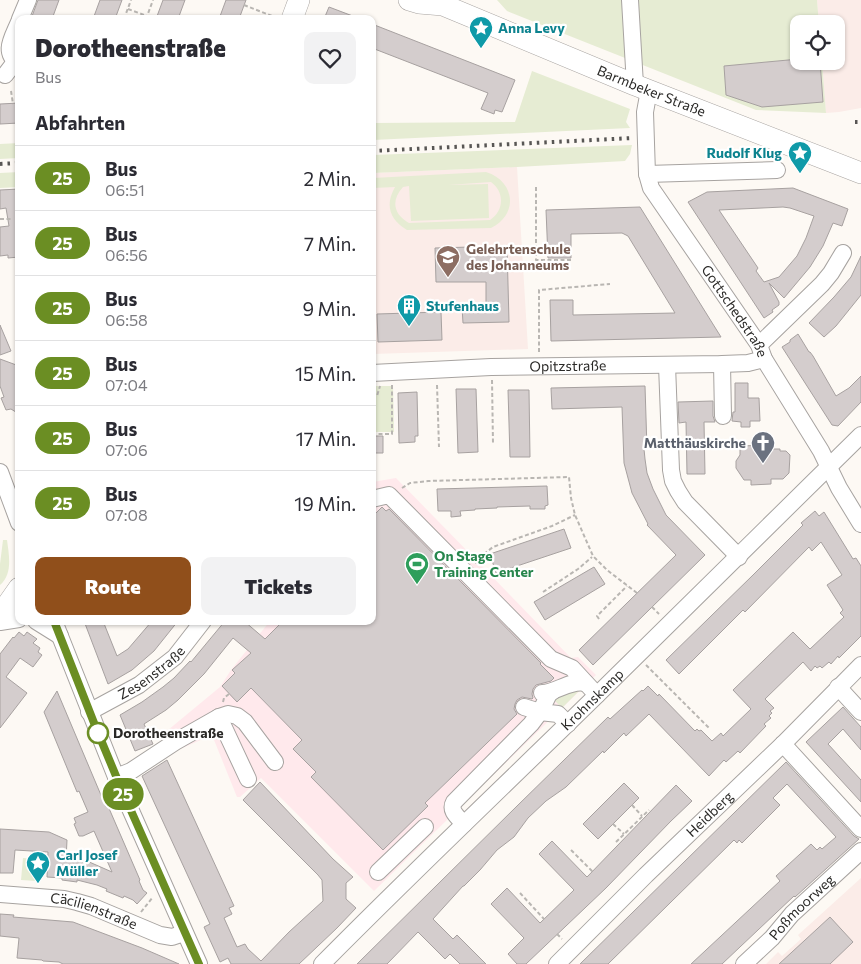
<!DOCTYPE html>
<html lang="de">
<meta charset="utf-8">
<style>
:root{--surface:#fff;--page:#f2f2f3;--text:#2b2b33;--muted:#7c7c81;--line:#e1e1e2;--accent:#904f1b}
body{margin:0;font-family:Commissioner,sans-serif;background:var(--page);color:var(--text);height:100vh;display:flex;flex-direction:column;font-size:19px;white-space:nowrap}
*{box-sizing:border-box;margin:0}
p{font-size:16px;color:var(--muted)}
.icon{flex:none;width:28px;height:28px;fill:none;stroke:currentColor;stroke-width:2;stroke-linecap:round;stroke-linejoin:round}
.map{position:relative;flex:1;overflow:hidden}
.drawer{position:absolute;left:15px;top:15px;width:361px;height:610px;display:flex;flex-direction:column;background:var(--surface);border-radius:10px;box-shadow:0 1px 4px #0004}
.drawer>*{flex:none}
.badge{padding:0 10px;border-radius:16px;font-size:18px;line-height:32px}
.controls{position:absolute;left:790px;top:15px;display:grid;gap:10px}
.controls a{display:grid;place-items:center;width:55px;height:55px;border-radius:10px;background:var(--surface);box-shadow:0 1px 4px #0004;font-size:25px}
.map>.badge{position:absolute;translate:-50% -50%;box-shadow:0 0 0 2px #fff}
h2{padding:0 20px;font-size:19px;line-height:45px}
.round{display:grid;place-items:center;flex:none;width:52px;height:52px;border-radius:10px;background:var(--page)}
.overview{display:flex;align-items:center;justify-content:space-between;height:85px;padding:0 20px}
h1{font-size:24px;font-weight:800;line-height:38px}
.primary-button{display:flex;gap:10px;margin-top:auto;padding:10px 20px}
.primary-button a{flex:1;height:58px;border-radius:10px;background:var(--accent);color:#fff;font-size:20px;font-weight:800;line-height:58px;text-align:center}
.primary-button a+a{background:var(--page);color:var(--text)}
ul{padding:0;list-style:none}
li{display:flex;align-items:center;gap:15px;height:65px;padding:0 20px;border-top:1px solid var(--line)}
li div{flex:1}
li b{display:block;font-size:19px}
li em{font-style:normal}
li .badge{min-width:55px;font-weight:700;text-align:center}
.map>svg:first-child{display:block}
.commercial{fill:#ffe9ec}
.education{fill:#fbece8}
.green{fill:#e6ecd3;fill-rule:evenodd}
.building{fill:#d4cdcd;stroke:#a7a1a0;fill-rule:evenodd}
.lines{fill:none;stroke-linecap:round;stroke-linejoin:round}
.minor-casing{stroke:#a7a3a0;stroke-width:18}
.major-casing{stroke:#a7a3a0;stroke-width:22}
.path{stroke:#b9b6b2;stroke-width:2;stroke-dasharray:4 2.5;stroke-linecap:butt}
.minor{stroke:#fff;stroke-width:16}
.major{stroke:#fff;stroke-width:21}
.rail{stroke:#585654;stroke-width:4;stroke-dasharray:2.5 5;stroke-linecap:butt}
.line-casing{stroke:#fff;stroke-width:11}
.line{stroke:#6b8e23;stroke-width:8}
.stop-dot{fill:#fff;stroke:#6b8e23;stroke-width:2.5}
.labels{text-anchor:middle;stroke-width:4.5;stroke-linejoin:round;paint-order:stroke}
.culture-label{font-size:14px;font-weight:bold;fill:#0d838f;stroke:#fff;text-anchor:start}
.street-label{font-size:14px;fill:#2a2927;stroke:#fff}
.education-label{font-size:14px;font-weight:bold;fill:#785e54;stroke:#fff;text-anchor:start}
.worship-label{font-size:14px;font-weight:bold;fill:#5b616d;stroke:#fff;text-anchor:end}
.leisure-label{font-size:14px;font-weight:bold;fill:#27864d;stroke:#fff;text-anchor:start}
.stop-label{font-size:14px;font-weight:bold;fill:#2a2927;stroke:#fff;text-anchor:start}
</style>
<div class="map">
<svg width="861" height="964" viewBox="0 0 861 964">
<rect width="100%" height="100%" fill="#fdf9f4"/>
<path class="commercial" d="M 396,478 L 478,562 L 571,658 L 578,657 L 596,675 L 374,891 L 261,778 L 240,797 L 237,797 L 212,735 L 171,753 L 162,735 L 220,687 L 231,670 L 270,621 L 372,621 L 373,482 Z"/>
<path class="education" d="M 817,0 L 861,0 L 861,108 L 839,112 L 826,113 L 822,61 L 836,61 L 836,24 L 819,24 Z
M 517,167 L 528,349 L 373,354 L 372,173 Z
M 861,878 L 861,964 L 766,964 L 778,952 L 782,956 L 801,939 L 798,935 Z"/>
<path class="green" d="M 497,0 L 817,0 L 819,24 L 799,24 L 799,61 L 822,61 L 826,113 L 756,110 L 507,11 Z
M 532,71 L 630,109 L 626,122 L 630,128 L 373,140 L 373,123 L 515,122 Z
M 19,143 L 19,158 L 0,159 L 0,144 Z
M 632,145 L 630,154 L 625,161 L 517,167 L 373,173 L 373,155 Z
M 19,172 L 19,187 L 0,188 L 0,173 Z
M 486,172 C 515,181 519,214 491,228 L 407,230 C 389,219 385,205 395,187 L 373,188 L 373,178 ZM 491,182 C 505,192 504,211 490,220 L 409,223 C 393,214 391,200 403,187 L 409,186 L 411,221 L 489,218 L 488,184 L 448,185 Z
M 372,386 L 393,386 L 394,432 L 373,432 Z
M 3,540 L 7,540 C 9,555 13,574 0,585 L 0,564 Z
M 582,688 L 562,708 L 554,700 L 555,696 Z
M 23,858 L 38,859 L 36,881 L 21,880 Z"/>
<path class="building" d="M 38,0 L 59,0 L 52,19 L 31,19 Z
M 100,0 L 122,0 L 115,19 L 93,19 Z
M 163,0 L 185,0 L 178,19 L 156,19 Z
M 226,0 L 246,0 L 239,19 L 219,19 Z
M 329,7 L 358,18 L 358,19 L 324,19 Z
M 372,24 L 515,80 L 502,112 L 495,110 L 494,114 L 481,109 L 488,93 L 372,48 Z
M 799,59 L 799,61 L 820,61 L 823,102 L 762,107 L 726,95 L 724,66 Z
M 19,103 L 19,123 L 0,124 L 0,104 Z
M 793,188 L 848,209 L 842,226 L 833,223 L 823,246 L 810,267 L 784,298 L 769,283 L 779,302 L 779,305 L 772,310 L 773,312 L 764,318 L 688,202 L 707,192 ZM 783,207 L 790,208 L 814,216 L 806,238 L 797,256 L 779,277 L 764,282 L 756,271 L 758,268 L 719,210 Z
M 19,189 L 19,206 L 17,206 L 18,224 L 19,224 L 19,257 L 8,258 L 8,255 L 0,256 L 0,227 L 9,226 L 6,208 L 0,209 L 0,190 Z
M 640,207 L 721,337 L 551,341 L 550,300 L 573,300 L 573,315 L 675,313 L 628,236 L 622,233 L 571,234 L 571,258 L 548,258 L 546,210 Z
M 507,246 L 509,322 L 463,323 L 462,307 L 486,306 L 486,282 L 436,282 L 435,248 Z
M 861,256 L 861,295 L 836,326 L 824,337 L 809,323 L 834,297 L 851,277 Z
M 441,312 L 442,340 L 378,342 L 377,314 Z
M 0,325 L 11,351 L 0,355 Z
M 798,334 L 809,352 L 810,352 L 813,356 L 836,396 L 849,388 L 861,376 L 861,402 L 838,426 L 832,425 L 782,347 L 790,342 L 790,340 Z
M 0,359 L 19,366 L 19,414 L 11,409 L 6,410 L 1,398 L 4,397 L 0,386 Z
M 735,383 L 748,383 L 748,398 L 759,398 L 760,421 L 750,421 L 750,427 L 741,427 L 741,422 L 732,421 L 733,412 L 735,412 Z
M 645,386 L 647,449 L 644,449 L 645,459 L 647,473 L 653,489 L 666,515 L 705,555 L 593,665 L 579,650 L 676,555 L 647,525 L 648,524 L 632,493 L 624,463 L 622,407 L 552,409 L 551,388 Z
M 456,389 L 476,389 L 478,452 L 458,453 Z
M 508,390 L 529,390 L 530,457 L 510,457 Z
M 417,392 L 418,436 L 415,436 L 415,442 L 399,443 L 398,393 Z
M 713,401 L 713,416 L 715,422 L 704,422 L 705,474 L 687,474 L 686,422 L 679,423 L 678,402 Z
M 372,436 L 383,436 L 383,453 L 372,453 Z
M 769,445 L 769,449 L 780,449 L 780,451 L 786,451 L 790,455 L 789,473 L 783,479 L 771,479 L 771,484 L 751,485 L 751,480 L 744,480 L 736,468 L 736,461 L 740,455 L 740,446 Z
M 547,486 L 548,505 L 545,506 L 545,509 L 530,509 L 530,506 L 497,507 L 497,508 L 475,509 L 475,510 L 460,511 L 461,516 L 451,517 L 451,511 L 438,511 L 437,489 Z
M 382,507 L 386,511 L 389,509 L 541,663 L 540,664 L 554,678 L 551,681 L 536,685 L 533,689 L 532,694 L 533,698 L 532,699 L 522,697 L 517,700 L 515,704 L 514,709 L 517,714 L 425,803 L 428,806 L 383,850 L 311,777 L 316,772 L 293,749 L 302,740 L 251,688 L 237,702 L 222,686 L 235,673 L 232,670 L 251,653 L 233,638 L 204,674 L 178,700 L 166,710 L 144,724 L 153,744 L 135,751 L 120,715 L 142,702 L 163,687 L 174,678 L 190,661 L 191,662 L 225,621 L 244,621 L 265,639 L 283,621 L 372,621 L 372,517 Z
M 815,511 L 819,516 L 824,512 L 853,559 L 856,558 L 861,566 L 861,636 L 839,658 L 838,656 L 831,664 L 829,662 L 822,668 L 820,666 L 817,668 L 815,666 L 811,671 L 803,662 L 765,699 L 774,708 L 770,711 L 772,713 L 769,716 L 771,718 L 764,724 L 766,726 L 740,753 L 738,751 L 726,762 L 724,760 L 709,776 L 649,714 L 626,736 L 624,733 L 604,753 L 603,751 L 566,787 L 546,801 L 528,818 L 514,837 L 497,850 L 480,870 L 464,886 L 463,886 L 433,919 L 453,939 L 457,935 L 486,964 L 460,964 L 450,954 L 445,959 L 418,932 L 387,964 L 357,964 L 517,806 L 608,717 L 610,719 L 642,690 L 643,691 L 648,686 L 658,696 L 659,694 L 695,731 L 697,729 L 699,731 L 701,730 L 712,741 L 721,733 L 723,736 L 751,709 L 733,690 L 793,632 L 810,649 L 844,617 L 840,613 L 843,610 L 827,585 L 842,575 L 821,542 L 812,551 L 809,547 L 745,612 L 743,610 L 679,674 L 666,660 L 753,575 L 803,525 L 801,523 Z
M 564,529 L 571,548 L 496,573 L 490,554 Z
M 594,567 L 605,584 L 545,620 L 534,602 Z
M 84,621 L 103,621 L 117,656 L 128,649 L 152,621 L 178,621 L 154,651 L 132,670 L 108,684 Z
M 19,632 L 24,636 L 27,632 L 37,639 L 33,643 L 40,648 L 38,652 L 42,655 L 33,667 L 20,658 L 6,677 L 27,693 L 0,728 L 0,654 L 13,637 L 14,638 Z
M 57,691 L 106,807 L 108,806 L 140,880 L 139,881 L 143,890 L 147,893 L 137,904 L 133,900 L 124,896 L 123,898 L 106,891 L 107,889 L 97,885 L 77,880 L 77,882 L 62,880 L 62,878 L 47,877 L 48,852 L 15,850 L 13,873 L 0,873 L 0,829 L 49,832 L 67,840 L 66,860 L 87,861 L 112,872 L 94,831 L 83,836 L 79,836 L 74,824 L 76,823 L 74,818 L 88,812 L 79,791 L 77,792 L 44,712 Z
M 843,707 L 861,727 L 861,750 L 843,729 L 828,744 L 861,780 L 861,802 L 806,742 Z
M 167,760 L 234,906 L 229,908 L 232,914 L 224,918 L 237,947 L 245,944 L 248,949 L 261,961 L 289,932 L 323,901 L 322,880 L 318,875 L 243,800 L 260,782 L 333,859 L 353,877 L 346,883 L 346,899 L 356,908 L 337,928 L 299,964 L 231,964 L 228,958 L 220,962 L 204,927 L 210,924 L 142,776 Z
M 786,762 L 854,836 L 859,839 L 795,897 L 794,896 L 722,964 L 691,964 L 780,881 L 776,876 L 811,844 L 817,850 L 820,847 L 822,849 L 836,837 L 787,784 L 773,798 L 780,805 L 742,843 L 739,840 L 737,843 L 734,840 L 608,964 L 580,964 Z
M 624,783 L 639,798 L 598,839 L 583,824 Z
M 676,785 L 692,801 L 671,821 L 606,888 L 526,964 L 517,964 L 508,954 L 524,938 L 491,904 L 507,888 L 540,923 L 574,890 L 539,854 L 552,841 L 587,877 Z
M 0,914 L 14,915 L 13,917 L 73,922 L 142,948 L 179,964 L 63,964 L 59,962 L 43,961 L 42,960 L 17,958 L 19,938 L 0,936 Z
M 830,917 L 853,942 L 830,964 L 779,964 Z"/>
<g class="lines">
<g class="minor-casing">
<g id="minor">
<path d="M 630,0 L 635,85"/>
<path d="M 20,19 L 28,0"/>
<path d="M 19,22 C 12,39 2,52 19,64"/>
<path d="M 5,75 L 15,62"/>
<path id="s1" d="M 649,90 L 645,112 L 647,174 L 651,188 L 759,345 L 764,359 L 821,451 L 839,488 L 861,524"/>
<path d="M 647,174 L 777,170"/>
<path d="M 759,345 L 822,284 L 831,273 L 843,253"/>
<path d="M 722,364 L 723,416"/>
<path d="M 667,365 L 671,470 L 673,481 L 678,491 L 685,502 L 739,557"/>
<path id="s2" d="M 372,373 L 491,367 L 722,364 L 748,363 L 764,359"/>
<path d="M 0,472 L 19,523"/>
<path d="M 372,499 L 389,495 L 551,659 L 572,668 L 597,695"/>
<path d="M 36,621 L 60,636"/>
<path d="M 54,621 L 116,777 L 199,964"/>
<path d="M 0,622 L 19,619"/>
<path d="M 838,687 L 861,712"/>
<path d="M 542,693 C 556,693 571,679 585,683"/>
<path d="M 524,707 L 540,712 L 558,714 L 568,724"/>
<path id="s3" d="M 89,712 L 139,685 L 175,657 L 203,621"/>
<path d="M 219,717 L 248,779"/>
<path d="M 783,744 L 861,829"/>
<path d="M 116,777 L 131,771 L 175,742 L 219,717 L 228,714 L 237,716 L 245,722 L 275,762"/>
<path d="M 464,824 C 458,817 449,811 454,802 L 531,724 L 540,712 L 549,694 L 553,691"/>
<path d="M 378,872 L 425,827"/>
<path id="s4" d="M 0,894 L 64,899 L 77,902 L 91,906 L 160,935 L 172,937 L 184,933"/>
<path id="s5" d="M 322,964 C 412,873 505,785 596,696 C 685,609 773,522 861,435"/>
<path id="s6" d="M 557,964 L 646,875 L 783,744 L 861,665"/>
<path id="s7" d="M 744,964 L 772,938 L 792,914 L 861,851"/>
</g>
</g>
<g class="major-casing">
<g id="major">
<path id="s8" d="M 409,0 L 419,3 L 443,5 L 635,85 L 861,173"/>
<path d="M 292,19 L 299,0"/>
<path d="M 0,615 L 19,588"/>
</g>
</g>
<path class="path" d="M 244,5 L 277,18
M 128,9 L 147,16
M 124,19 L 131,0
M 146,19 L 153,0
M 11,91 L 13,104
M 536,187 L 536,260 L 571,260
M 0,219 L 11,219
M 539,352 L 539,290 L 610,284
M 492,380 L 493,444
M 437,385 L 439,447
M 372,398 L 377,396 L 380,386
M 372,434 L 392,434 L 392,385
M 402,488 L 410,483 L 428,481 L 569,477 L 571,498 L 575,515 L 593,556 L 607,570 L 637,593
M 475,563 L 478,562 L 484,554 L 493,547 L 552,526 L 575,515
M 543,592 L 578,569 L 592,557
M 652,607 L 659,614
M 599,619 L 597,616 L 627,586
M 646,665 L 710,729
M 223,702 L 224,698 L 229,694
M 632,805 L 642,816
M 613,824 L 624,834
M 616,842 L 649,810
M 571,850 L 593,872
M 520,893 L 544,919
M 141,912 L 153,897
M 557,934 L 562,939"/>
<use href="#minor" class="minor"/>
<use href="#major" class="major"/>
<path class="rail" d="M 855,122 L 861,122
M 372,151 L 632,138
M 0,164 L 19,163"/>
</g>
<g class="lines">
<g class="line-casing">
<path id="line" d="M 54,621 L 96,728 L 121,788 L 199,964"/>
</g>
<use href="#line" class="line"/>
</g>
<defs>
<g id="sight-pin" transform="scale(1.25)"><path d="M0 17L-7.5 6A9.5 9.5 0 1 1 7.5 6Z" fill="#0f9aa8" stroke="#fff"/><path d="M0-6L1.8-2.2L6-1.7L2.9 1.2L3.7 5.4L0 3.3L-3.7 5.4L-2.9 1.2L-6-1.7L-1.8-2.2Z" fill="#fff"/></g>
<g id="school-pin" transform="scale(1.25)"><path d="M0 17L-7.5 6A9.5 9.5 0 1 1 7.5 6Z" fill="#8d6e63" stroke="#fff"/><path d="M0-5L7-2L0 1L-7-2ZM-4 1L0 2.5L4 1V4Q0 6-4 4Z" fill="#fff"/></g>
<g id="building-pin" transform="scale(1.25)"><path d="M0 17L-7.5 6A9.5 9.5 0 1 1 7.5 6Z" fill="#0f9aa8" stroke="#fff"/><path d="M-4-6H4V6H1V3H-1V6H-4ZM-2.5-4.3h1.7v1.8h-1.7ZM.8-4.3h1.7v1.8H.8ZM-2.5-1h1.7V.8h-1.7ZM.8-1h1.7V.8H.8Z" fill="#fff"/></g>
<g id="church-pin" transform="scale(1.25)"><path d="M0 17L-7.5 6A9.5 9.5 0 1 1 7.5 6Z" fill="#6b7280" stroke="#fff"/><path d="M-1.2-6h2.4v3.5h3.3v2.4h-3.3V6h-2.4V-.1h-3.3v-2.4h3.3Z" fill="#fff"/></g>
<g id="stadium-pin" transform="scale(1.25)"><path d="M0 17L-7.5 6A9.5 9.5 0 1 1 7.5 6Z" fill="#2e9e5b" stroke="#fff"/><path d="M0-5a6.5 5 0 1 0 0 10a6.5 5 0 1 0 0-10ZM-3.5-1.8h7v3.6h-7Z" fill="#fff"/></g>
</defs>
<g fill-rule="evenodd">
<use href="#sight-pin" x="481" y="28"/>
<use href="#sight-pin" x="800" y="153"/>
<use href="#school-pin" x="448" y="257"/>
<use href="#building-pin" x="409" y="306"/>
<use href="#church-pin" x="763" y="443"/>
<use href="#stadium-pin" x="417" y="564"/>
<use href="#sight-pin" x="38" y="863"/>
</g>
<circle class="stop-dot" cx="98" cy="733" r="10"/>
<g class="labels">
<g class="culture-label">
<text x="498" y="33">Anna Levy</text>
<text x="782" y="158" text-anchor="end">Rudolf Klug</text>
<text x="426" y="311">Stufenhaus</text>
<text x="56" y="860">Carl Josef<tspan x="56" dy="16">Müller</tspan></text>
</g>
<g class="street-label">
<text dy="5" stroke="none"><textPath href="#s8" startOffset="260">Barmbeker Straße</textPath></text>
<text dy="5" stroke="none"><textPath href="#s1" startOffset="248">Gottschedstraße</textPath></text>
<text dy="5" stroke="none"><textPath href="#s2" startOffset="196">Opitzstraße</textPath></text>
<text dy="5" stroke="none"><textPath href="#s3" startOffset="74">Zesenstraße</textPath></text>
<text dy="5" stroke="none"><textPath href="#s5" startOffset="378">Krohnskamp</textPath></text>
<text dy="5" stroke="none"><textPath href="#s6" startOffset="214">Heidberg</textPath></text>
<text dy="5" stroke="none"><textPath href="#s7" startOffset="81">Poßmoorweg</textPath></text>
<text dy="5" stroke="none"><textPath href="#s4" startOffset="96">Cäcilienstraße</textPath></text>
</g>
<g class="education-label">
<text x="466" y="254">Gelehrtenschule<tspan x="466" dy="16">des Johanneums</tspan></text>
</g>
<g class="worship-label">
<text x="746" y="448">Matthäuskirche</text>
</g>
<g class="leisure-label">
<text x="434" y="561">On Stage<tspan x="434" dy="16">Training Center</tspan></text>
</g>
<g class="stop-label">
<text x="113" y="738">Dorotheenstraße</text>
</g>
</g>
</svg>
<div class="controls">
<a><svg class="icon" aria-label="locate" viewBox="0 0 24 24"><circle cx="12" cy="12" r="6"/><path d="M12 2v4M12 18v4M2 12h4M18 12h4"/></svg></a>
</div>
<b class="badge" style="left:123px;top:794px;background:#6b8e23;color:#fff">25</b>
<section class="drawer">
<div class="overview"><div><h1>Dorotheenstraße</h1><p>Bus</p></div><a class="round"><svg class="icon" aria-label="heart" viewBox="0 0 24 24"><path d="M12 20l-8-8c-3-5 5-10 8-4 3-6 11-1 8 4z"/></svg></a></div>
<h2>Abfahrten</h2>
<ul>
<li><span class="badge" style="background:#6b8e23;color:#fff">25</span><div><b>Bus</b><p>06:51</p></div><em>2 Min.</em></li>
<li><span class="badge" style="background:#6b8e23;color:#fff">25</span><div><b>Bus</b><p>06:56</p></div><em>7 Min.</em></li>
<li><span class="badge" style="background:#6b8e23;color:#fff">25</span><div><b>Bus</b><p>06:58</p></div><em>9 Min.</em></li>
<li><span class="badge" style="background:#6b8e23;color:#fff">25</span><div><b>Bus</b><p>07:04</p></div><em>15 Min.</em></li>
<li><span class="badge" style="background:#6b8e23;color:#fff">25</span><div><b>Bus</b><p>07:06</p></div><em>17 Min.</em></li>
<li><span class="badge" style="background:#6b8e23;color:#fff">25</span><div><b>Bus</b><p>07:08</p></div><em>19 Min.</em></li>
</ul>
<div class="primary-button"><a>Route</a><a>Tickets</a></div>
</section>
</div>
